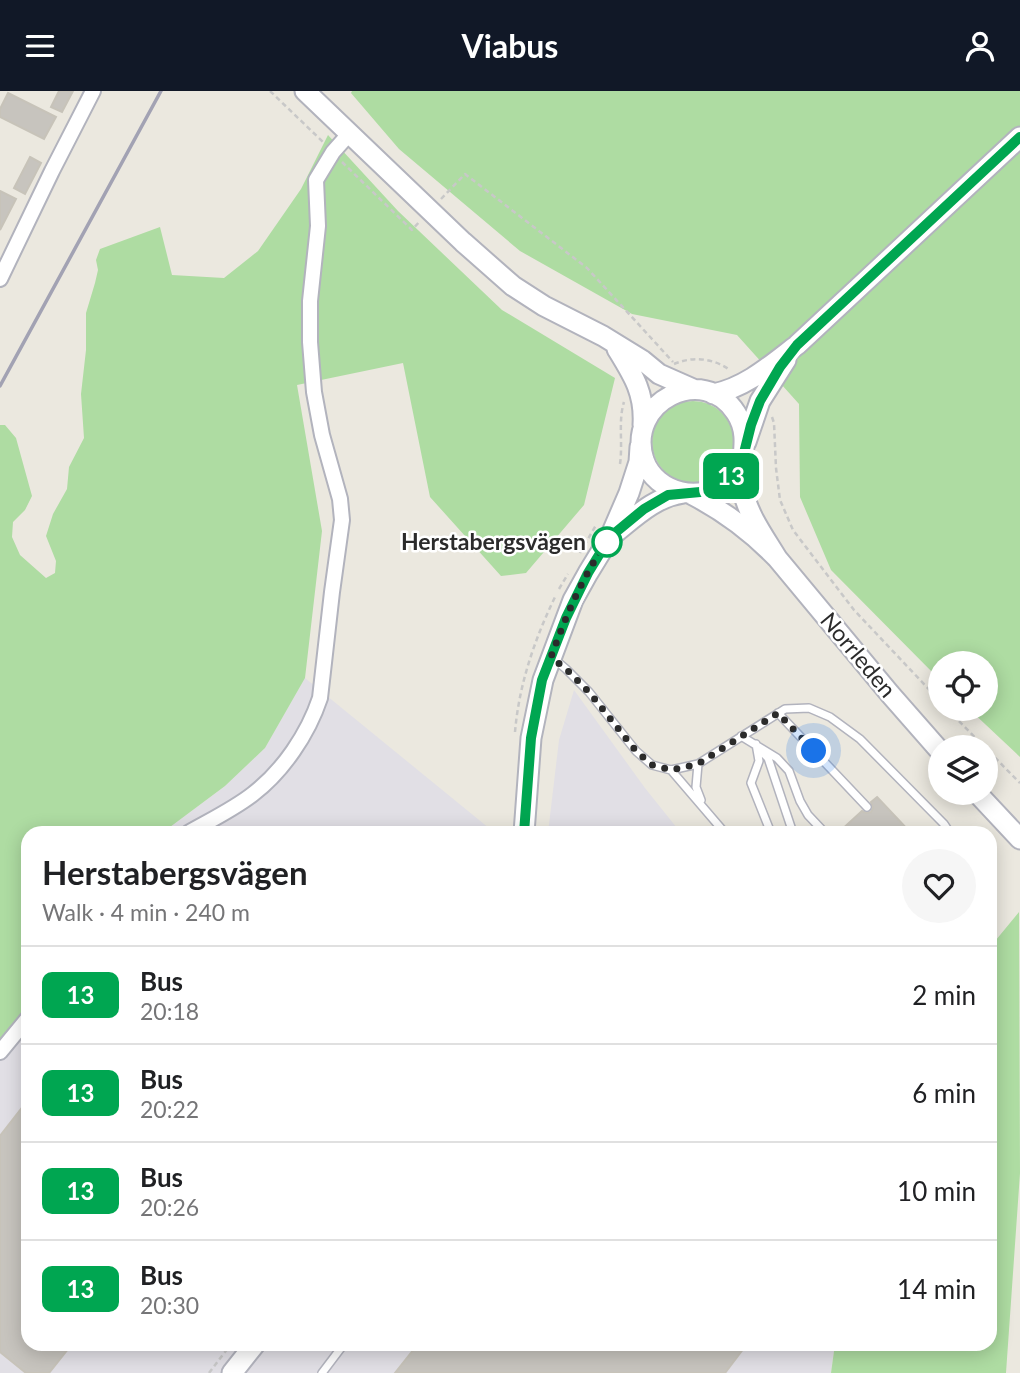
<!DOCTYPE html>
<meta charset="utf-8">
<style>
:root{--surface:#fff;--page:#f6f6f6;--text:#202124;--muted:#757577;--line:#e0e0e0;--accent:#111827}
body{margin:0;font-family:Lato,sans-serif;background:var(--page);color:var(--text);height:100vh;display:flex;flex-direction:column;font-size:26px;white-space:nowrap}
*{box-sizing:border-box;margin:0}
p{font-size:23px;color:var(--muted)}
.icon{flex:none;width:38px;height:38px;fill:none;stroke:currentColor;stroke-width:2;stroke-linecap:round;stroke-linejoin:round}
.map{position:relative;flex:1;overflow:hidden}
.sheet{position:absolute;left:21px;top:735px;width:976px;height:525px;display:flex;flex-direction:column;background:var(--surface);border-radius:21px;box-shadow:0 4px 18px #0003}
.sheet>*{flex:none}
.badge{padding:0 14px;border-radius:10px;font-size:24px;line-height:46px}
.tools{position:absolute;left:928px;top:560px;display:grid;gap:14px}
.tools a{display:grid;place-items:center;width:70px;height:70px;border-radius:50%;background:var(--surface);box-shadow:0 4px 18px #0003;font-size:35px}
.you{position:absolute;width:35px;height:35px;margin:-18px;border:5px solid #fff;border-radius:50%;background:#1a73e8;box-shadow:0 0 0 10px #1a73e833}
.map>.badge{position:absolute;translate:-50% -50%;box-shadow:0 0 0 4px #fff}
.round{display:grid;place-items:center;flex:none;width:74px;height:74px;border-radius:37px;background:var(--page)}
.overview{display:flex;align-items:center;justify-content:space-between;height:119px;padding:0 21px}
h1{font-size:33px;font-weight:700;line-height:52px}
ul{padding:0;list-style:none}
li{display:flex;align-items:center;gap:21px;height:98px;padding:0 21px;border-top:2px solid var(--line)}
li div{flex:1}
li b{display:block;font-size:26px}
li em{font-style:normal}
li .badge{min-width:77px;font-weight:700;text-align:center}
header{display:flex;justify-content:space-between;align-items:center;height:91px;padding:0 21px;background:var(--accent);color:#fff;font-size:32px;font-weight:700}
.map>svg:first-child{display:block}
.industrial{fill:#e1dfe5}
.green{fill:#aedca2}
.building{fill:#c7c4be;stroke:#c7c3b9;stroke-width:2}
.lines{fill:none;stroke-linecap:round;stroke-linejoin:round}
.service-casing{stroke:#b2b3bd;stroke-width:10}
.minor-casing{stroke:#b2b3bd;stroke-width:18}
.tertiary-casing{stroke:#b2b3bd;stroke-width:23}
.path{stroke:#c8c8c8;stroke-width:2.5;stroke-dasharray:5 3.5;stroke-linecap:butt}
.service{stroke:#fff;stroke-width:7}
.minor{stroke:#fff;stroke-width:14}
.tertiary{stroke:#fff;stroke-width:19}
.rail{stroke:#a2a2b3;stroke-width:3.5}
.line-casing{stroke:#fff;stroke-width:16}
.line{stroke:#00a651;stroke-width:10}
.walk{stroke:#2b2b2b;stroke-width:7;stroke-dasharray:0 12.6}
.stop-dot{fill:#fff;stroke:#00a651;stroke-width:3.5}
.labels{text-anchor:middle;stroke-width:5;stroke-linejoin:round;paint-order:stroke}
.stop-label{font-size:23px;font-weight:bold;fill:#2b2b2b;stroke:#fff;text-anchor:end}
.street-label{font-size:23px;fill:#2b2b2b;stroke:#fff}
</style>
<header><svg class="icon" aria-label="menu" viewBox="0 0 24 24"><path d="M4 6h16M4 12h16M4 18h16"/></svg>Viabus<svg class="icon" aria-label="person" viewBox="0 0 24 24"><circle cx="12" cy="8" r="4"/><path d="M4 21q1-7 8-7t8 7"/></svg></header>
<div class="map">
<svg width="1020" height="1282" viewBox="0 0 1020 1282">
<rect width="100%" height="100%" fill="#ebe8df"/>
<path class="industrial" d="M 305,587 L 495,742 L 162,742 L 225,695 L 265,657 Z
M 574,599 L 645,697 L 681,742 L 548,742 L 559,649 Z
M 28,925 L 28,1253 L 835,1253 L 831,1282 L 0,1282 L 0,960 Z"/>
<path class="green" d="M 352,0 L 1020,0 L 1020,666 L 969,618 L 985,618 L 985,572 L 940,572 L 940,589 L 831,479 L 800,406 L 799,313 L 737,244 L 632,223 L 520,160 L 399,58 L 351,2 Z
M 328,44 L 398,120 L 502,219 L 615,287 L 584,414 L 526,482 L 501,485 L 430,406 L 403,272 L 297,294 L 322,440 L 305,587 L 265,657 L 225,695 L 162,742 L 28,742 L 28,925 L 0,960 L 0,334 L 5,334 L 16,347 L 32,405 L 25,419 L 13,431 L 12,446 L 20,464 L 46,487 L 55,482 L 56,470 L 46,445 L 53,423 L 67,398 L 69,376 L 84,347 L 81,303 L 86,259 L 86,222 L 95,192 L 98,179 L 96,169 L 100,158 L 160,136 L 172,184 L 224,187 L 258,160 L 301,98 Z
M652 351a41 41 0 1 1 82 0a41 41 0 1 1-82 0Z
M 1019,821 L 1020,1082 L 1006,1282 L 831,1282 L 835,1253 L 990,1253 L 991,855 Z"/>
<path class="building" d="M 59,0 L 73,0 L 62,21 L 51,16 Z
M 8,2 L 56,26 L 44,48 L 0,26 L 0,18 Z
M 30,66 L 41,72 L 25,103 L 14,97 Z
M 0,100 L 16,108 L 0,139 Z
M 877,706 L 911,742 L 838,742 L 862,720 L 866,722 L 871,721 L 873,717 L 871,711 Z
M 28,1009 L 28,1253 L 72,1253 L 49,1282 L 26,1282 L 0,1261 L 0,1045 Z
M 418,1253 L 747,1253 L 725,1282 L 395,1282 Z"/>
<g class="lines">
<g class="service-casing">
<path id="service" d="M 553,567 L 566,578 L 589,601 L 636,660 L 652,674 L 671,679 L 698,673 L 785,618 L 809,617 L 830,626 L 860,648 L 944,733 L 950,742
M 778,622 L 867,716
M 741,645 L 777,667 L 789,680 L 800,710 L 808,724 L 825,742
M 756,653 L 759,670 L 751,692 L 769,737 L 769,742
M 763,662 L 768,667 L 793,742
M 698,673 L 696,696 L 701,709
M 671,679 L 725,742
M 322,1282 L 344,1253"/>
</g>
<g class="minor-casing">
<path id="minor" d="M 0,188 L 52,80 L 93,0
M 188,742 C 209,730 234,718 253,703 C 283,680 308,643 320,607 L 332,501 L 342,429 L 340,408 L 322,344 L 314,301 L 310,251 L 310,210 L 318,135 L 316,89 L 333,61 L 349,43
M 0,961 L 28,927"/>
</g>
<g class="tertiary-casing">
<path id="tertiary" d="M 305,0 L 463,151 L 513,195 L 544,215 L 603,245 L 642,269 L 659,283 L 693,298
M 617,258 C 633,284 645,302 643,334
M 713,303 C 745,297 771,274 797,254 L 1020,46
M 746,351 L 760,310 L 786,269
M 743,366 C 739,374 735,383 728,389 C 702,413 656,403 644,369 C 625,311 704,271 736,322 C 753,348 737,372 743,400 C 748,424 765,447 777,467
M 691,403 C 724,420 752,441 777,467 L 890,603 L 940,660
M 611,445 C 633,428 654,406 683,402
M 977,702 L 1020,748
M 524,742 L 531,647 L 543,589 L 573,509 L 588,482 L 610,446 L 629,402 L 639,371 L 640,356
M 232,1282 L 255,1253"/>
</g>
<path class="path" d="M 270,0 L 323,51
M 342,71 L 412,139 L 420,130
M 441,108 L 465,83 L 587,177 L 673,271
M 674,273 C 693,265 713,267 730,279
M 772,326 L 774,332 L 776,377 L 780,409 L 793,439 L 854,519 L 940,610
M 620,373 C 623,352 618,330 624,311
M 580,462 L 596,434
M 559,498 L 568,483
M 947,618 L 1020,692
M 515,641 C 519,593 535,547 556,504
M 209,1282 L 231,1253"/>
<use href="#service" class="service"/>
<use href="#minor" class="minor"/>
<use href="#tertiary" class="tertiary"/>
<path class="rail" d="M 0,295 L 161,0"/>
</g>
<g class="lines">
<g class="line-casing">
<path id="line" d="M 524,742 L 531,647 L 542,589 L 566,527 L 588,482 L 610,446 L 644,418 L 668,404 L 711,400 L 728,390 L 735,381 L 743,366 L 751,334 L 760,310 L 780,276 L 797,254 L 1020,46"/>
</g>
<use href="#line" class="line"/>
<path class="walk" d="M 607,451 C 582,486 566,525 551,566 L 566,578 L 589,601 L 636,660 L 652,674 L 671,679 L 698,673 L 778,622 L 814,660"/>
</g>
<circle class="stop-dot" cx="607" cy="451" r="14"/>
<g class="labels">
<g class="stop-label">
<text x="586" y="459">Herstabergsvägen</text>
</g>
<g class="street-label">
<text transform="translate(858 564) rotate(50)" y="8">Norrleden</text>
</g>
</g>
</svg>
<div class="tools">
<a><svg class="icon" aria-label="locate" viewBox="0 0 24 24"><circle cx="12" cy="12" r="6"/><path d="M12 2v4M12 18v4M2 12h4M18 12h4"/></svg></a>
<a><svg class="icon" aria-label="layers" viewBox="0 0 24 24"><path d="M12 4l9 5-9 5-9-5zM3 14l9 5 9-5"/></svg></a>
</div>
<div class="you" style="left:814px;top:660px"></div>
<b class="badge" style="left:731px;top:385px;background:#00a651;color:#fff">13</b>
<section class="sheet">
<div class="overview"><div><h1>Herstabergsvägen</h1><p>Walk · 4 min · 240 m</p></div><a class="round"><svg class="icon" aria-label="heart" viewBox="0 0 24 24"><path d="M12 20l-8-8c-3-5 5-10 8-4 3-6 11-1 8 4z"/></svg></a></div>
<ul>
<li><span class="badge" style="background:#00a651;color:#fff">13</span><div><b>Bus</b><p>20:18</p></div><em>2 min</em></li>
<li><span class="badge" style="background:#00a651;color:#fff">13</span><div><b>Bus</b><p>20:22</p></div><em>6 min</em></li>
<li><span class="badge" style="background:#00a651;color:#fff">13</span><div><b>Bus</b><p>20:26</p></div><em>10 min</em></li>
<li><span class="badge" style="background:#00a651;color:#fff">13</span><div><b>Bus</b><p>20:30</p></div><em>14 min</em></li>
</ul>
</section>
</div>
